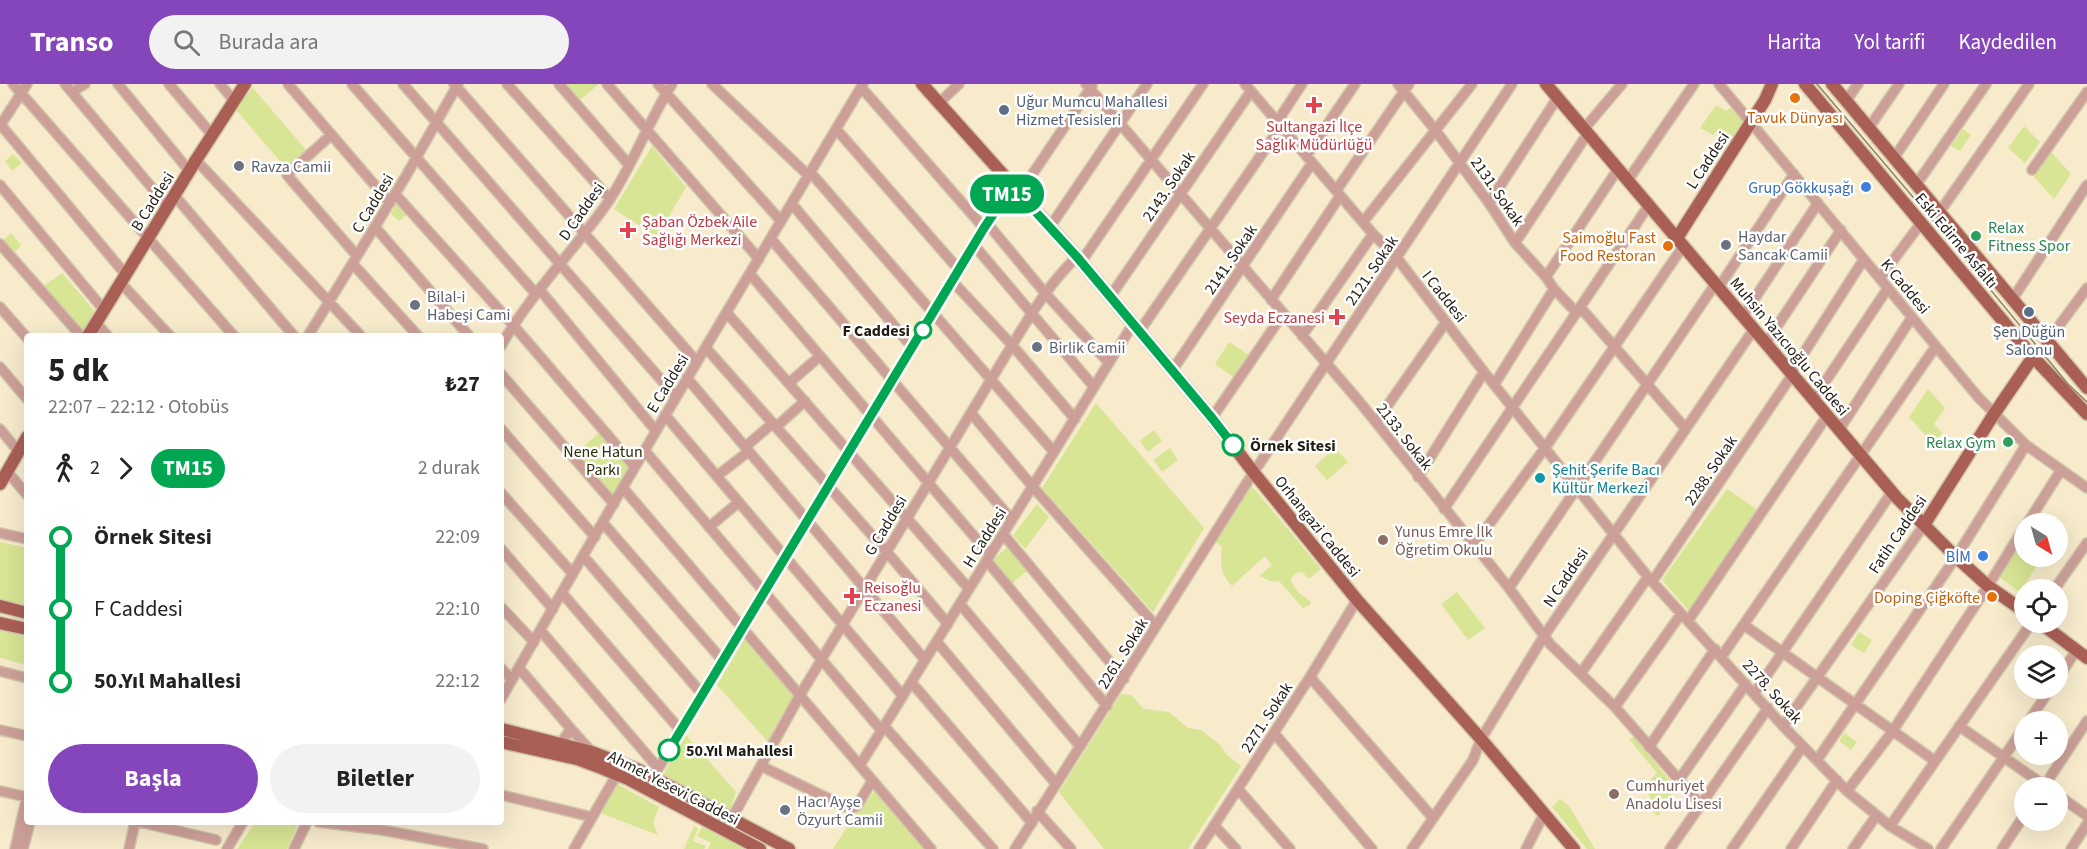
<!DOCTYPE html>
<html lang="tr">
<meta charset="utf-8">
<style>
:root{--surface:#fff;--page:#f2f2f2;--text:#222;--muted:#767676;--accent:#8546bb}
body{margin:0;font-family:"Source Sans 3",sans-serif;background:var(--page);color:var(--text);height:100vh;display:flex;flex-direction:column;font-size:22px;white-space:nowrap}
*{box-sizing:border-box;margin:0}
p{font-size:20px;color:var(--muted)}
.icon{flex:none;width:33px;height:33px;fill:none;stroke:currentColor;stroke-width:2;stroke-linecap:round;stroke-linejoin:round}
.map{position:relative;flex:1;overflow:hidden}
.panel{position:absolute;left:24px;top:249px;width:480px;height:492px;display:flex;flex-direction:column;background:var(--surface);border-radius:6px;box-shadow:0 6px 24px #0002}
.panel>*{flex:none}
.badge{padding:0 12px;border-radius:20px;font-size:21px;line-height:39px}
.needle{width:39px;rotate:143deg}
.tools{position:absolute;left:2014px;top:429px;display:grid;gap:12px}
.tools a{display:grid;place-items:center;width:54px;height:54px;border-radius:50%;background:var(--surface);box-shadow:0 6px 24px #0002;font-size:30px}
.map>.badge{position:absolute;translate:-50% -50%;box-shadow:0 0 0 3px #fff}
.legs{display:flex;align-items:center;gap:9px;height:66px;padding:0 24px;font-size:20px}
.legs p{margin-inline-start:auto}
.headline{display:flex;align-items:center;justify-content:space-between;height:102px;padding:0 24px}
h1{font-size:33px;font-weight:700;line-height:45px}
.action{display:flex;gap:12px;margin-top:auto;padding:12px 24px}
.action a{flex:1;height:69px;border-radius:36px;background:var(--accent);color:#fff;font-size:24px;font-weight:700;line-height:69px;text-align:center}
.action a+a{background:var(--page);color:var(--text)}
ul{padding:0 24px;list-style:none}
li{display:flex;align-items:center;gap:21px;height:72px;font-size:22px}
li i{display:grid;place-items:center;width:9px;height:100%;margin:0 8px;background:currentColor}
li i::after{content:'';width:15px;height:15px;margin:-8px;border:4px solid;border-radius:50%;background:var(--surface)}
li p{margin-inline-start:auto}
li:first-child i{background:linear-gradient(#0000 50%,currentColor 0)}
li:last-child i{background:linear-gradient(currentColor 50%,#0000 0)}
header{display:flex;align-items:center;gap:36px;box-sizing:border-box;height:84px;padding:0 30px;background:var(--accent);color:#fff}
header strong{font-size:28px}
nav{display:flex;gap:33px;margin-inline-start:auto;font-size:21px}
.search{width:420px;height:54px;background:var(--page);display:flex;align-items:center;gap:15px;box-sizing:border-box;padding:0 21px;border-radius:33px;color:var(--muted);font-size:22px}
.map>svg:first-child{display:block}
.green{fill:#d8e594}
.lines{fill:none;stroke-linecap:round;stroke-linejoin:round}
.minor-casing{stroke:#d1c6ab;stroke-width:12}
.major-casing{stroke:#d1c6ab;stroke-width:15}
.minor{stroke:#cca099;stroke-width:9}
.major{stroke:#aa5f55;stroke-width:12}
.tram{stroke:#8d846f;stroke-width:1.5}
.line-1-casing{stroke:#fff;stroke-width:14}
.line-1{stroke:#00a651;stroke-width:9}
.food-dot{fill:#e8710a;stroke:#fff;stroke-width:2}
.health-dot{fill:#e0444e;stroke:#fff;stroke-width:2}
.service-dot{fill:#5c6f8a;stroke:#fff;stroke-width:2}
.worship-dot{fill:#6b7280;stroke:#fff;stroke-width:2}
.shop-dot{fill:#3f7fe0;stroke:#fff;stroke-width:2}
.leisure-dot{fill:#2e9e5b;stroke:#fff;stroke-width:2}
.stop-1-dot{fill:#fff;stroke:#00a651;stroke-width:3}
.culture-dot{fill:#0f9aa8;stroke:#fff;stroke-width:2}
.education-dot{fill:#8d6e63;stroke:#fff;stroke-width:2}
.labels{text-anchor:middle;stroke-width:5;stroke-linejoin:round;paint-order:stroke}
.service-label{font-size:16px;fill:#4e5e75;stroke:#fff;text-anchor:start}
.food-label{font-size:16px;fill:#c56008;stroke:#fff;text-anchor:end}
.health-label{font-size:16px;fill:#be3a42;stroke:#fff;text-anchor:start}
.street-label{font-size:16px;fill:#221d12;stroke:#fff}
.worship-label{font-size:16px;fill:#5b616d;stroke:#fff;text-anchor:start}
.shop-label{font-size:16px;fill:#366cbe;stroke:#fff;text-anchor:end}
.leisure-label{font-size:16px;fill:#27864d;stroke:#fff;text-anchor:start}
.stop-label{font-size:16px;font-weight:bold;fill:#221d12;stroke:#fff;text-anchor:start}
.park-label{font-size:16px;fill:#2a2f07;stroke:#fff}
.culture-label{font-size:16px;fill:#0d838f;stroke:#fff;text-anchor:start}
.education-label{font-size:16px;fill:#785e54;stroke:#fff;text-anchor:start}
</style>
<header>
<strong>Transo</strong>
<div class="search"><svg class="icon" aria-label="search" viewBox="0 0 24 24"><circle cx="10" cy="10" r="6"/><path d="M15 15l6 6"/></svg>Burada ara</div>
<nav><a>Harita</a><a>Yol tarifi</a><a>Kaydedilen</a></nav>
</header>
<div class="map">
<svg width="2087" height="765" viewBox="0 0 2087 765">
<rect width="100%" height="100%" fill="#f7ebcc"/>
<path class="green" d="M 567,0 L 599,0 L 580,16 Z
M 253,4 L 306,66 L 286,84 L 235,25 Z
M 1716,21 L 1726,27 L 1730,24 L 1744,36 L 1734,53 L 1720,44 L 1713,51 L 1700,44 Z
M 2024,42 L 2040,58 L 2025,79 L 2008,64 Z
M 1963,45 L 1971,51 L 1960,67 L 1951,62 Z
M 652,62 L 686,103 L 657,153 L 614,125 Z
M 2051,68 L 2071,90 L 2054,115 L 2034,93 Z
M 13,70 L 22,79 L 12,87 L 5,77 Z
M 397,119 L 408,130 L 399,137 L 391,130 Z
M 11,149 L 21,161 L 14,169 L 3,157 Z
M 62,189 L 98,231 L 86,252 L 41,204 Z
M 1229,258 L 1249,271 L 1235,294 L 1215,280 Z
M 1928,305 L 1945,324 L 1934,340 L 1942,349 L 1934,361 L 1909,333 Z
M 1096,319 L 1204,444 L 1153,528 L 1042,404 Z
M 1154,346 L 1162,357 L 1148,368 L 1140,357 Z
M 600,348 L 631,383 L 614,413 L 576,369 Z
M 1170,364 L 1178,376 L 1162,388 L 1153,376 Z
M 1335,364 L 1348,378 L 1327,396 L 1315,382 Z
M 1252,402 L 1321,485 L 1309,495 L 1302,488 L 1296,489 L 1290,496 L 1298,508 L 1311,518 L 1310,521 L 1303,524 L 1280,498 L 1270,497 L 1259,492 L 1272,481 L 1265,472 L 1232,502 C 1220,490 1220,479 1222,463 L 1216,458 Z
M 1727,405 L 1759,427 L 1690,528 L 1662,496 Z
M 1037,420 L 1049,433 L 1025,465 L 1013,451 Z
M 0,458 L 27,464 L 27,521 L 0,515 Z
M 2025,460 L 2025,472 L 2042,474 L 2020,508 L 1997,492 L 2018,461 L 2022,464 Z
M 1007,463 L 1027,487 L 1011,500 L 993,476 Z
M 1457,508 L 1485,544 L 1468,556 L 1441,520 Z
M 0,546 L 27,553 L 27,581 L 0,574 Z
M 1859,548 L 1872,556 L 1864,569 L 1851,561 Z
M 745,554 L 793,612 L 768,658 L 717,601 Z
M 1121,610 L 1131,611 L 1144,625 L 1169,628 L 1188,644 L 1201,646 L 1219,660 L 1228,672 L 1241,682 L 1188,765 L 1104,765 L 1059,708 Z
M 1844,649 L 1857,658 L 1851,666 L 1839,657 Z
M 685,650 L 736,708 L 730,726 L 662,693 Z
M 1634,653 L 1676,704 L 1658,732 L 1645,721 L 1651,714 L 1643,704 L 1657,689 L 1629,655 Z
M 617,700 L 659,723 L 653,738 L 658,751 L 603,730 L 602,727 Z
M 875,707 L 924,765 L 833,765 L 854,732 Z
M 1560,715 L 1569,722 L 1595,765 L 1587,765 L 1552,723 Z
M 256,738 L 299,738 L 287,765 L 237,765 Z
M 694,742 L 698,744 L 693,757 L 706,762 L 704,765 L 684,765 Z
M 702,743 L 741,762 L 742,765 L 708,765 L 711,759 L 697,752 Z"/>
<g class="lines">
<g class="minor-casing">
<path id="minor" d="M 13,0 L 234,252
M 65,0 L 168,123
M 118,0 L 190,88
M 169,0 L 213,52
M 220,0 L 234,17
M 288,0 L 390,119
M 352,0 L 536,210
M 403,0 L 676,313
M 454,0 L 697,278
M 507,0 L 610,115
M 559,0 L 629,81
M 607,0 L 759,175
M 658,0 L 781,137
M 712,0 L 809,92
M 1086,0 L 1358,316 L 1509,504 L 1550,560 L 1615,623 L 1701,721
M 1245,0 L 1373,150 L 1397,174 L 1484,288 L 1648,493 L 1783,642 L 1847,707 L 1890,742 L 1928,765
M 1398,0 L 1436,47 L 1489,119 L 1515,159 L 1546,193 L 1554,205 L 1577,229
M 1719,0 L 1978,313 L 2026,361 L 2087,404
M 861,3 L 984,144
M 72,8 L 85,0
M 1846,17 L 1858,0
M 939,19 L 959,0
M 1277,38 L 1302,0
M 0,40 L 126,191
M 0,42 L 27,0
M 1584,45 L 1622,0
M 1868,45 L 1899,0
M 837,46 L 959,186
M 331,51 L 287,91 L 357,172
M 1306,72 L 1355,0
M 1894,74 L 1944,0
M 196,76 L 361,252
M 2032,86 L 2087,8
M 811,89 L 1054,368
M 1628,96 L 1694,0
M 0,101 L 104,226
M 1916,101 L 1986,0
M 1336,107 L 1409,0
M 395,110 L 513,241 L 635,383
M 1019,110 L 1092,2
M 175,112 L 294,252
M 1489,119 L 1558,13
M 792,120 L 912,263
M 1939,129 L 2029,0
M 1363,138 L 1472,0
M 987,139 L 1045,209 L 1109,279
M 375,143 L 469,252
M 1050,143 L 1147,0
M 771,155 L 1012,436
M 1515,159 L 1588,49
M 0,160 L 81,252
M 974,161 L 1094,303
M 1081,178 L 1203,0
M 353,180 L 418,252
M 750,190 L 990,471
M 1546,193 L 1618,85
M 1880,194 L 1921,139
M 953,198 L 1012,261 L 1075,335
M 121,199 L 170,252
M 1719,203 L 1794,90
M 540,206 L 656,347
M 1110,213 L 1251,7
M 1271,216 L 1340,112
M 2012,216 L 2087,101
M 0,223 L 27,254
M 1580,223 L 1686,345
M 727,229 L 969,505
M 1743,232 L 1818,119
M 97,240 L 108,252
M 1139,248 L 1281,42
M 308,252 L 406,92 L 458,0
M 1302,252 L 1373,150
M 2047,258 L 2087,204
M 1766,259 L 1841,146
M 501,262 C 530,210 574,167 608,118 C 633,81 648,38 672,0
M 706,264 L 886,467 L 948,540
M 0,283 L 27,315
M 1172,287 L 1312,79
M 1791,289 L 1864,175
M 501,290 L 614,420
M 687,294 L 925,576
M 789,299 L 820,272
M 1494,301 L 1554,205
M 1813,316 L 1888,204
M 971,329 L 1033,403 L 1156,542
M 665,331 L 903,612
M 1212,334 L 1283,230
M 1376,338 L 1446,238
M 776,343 L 805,317
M 0,345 L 18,367
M 501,345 L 595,453
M 1839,346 L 1912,233
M 745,363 L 773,339
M 645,367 L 882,647
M 7,387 L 27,411
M 717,392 L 749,367
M 1418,393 L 1484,288
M 623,404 L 931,765
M 501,409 L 573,490
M 1444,425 L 1649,121
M 603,439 L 723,577
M 2027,440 L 2061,386
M 709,443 L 739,418
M 0,449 L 27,455
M 1003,450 L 1124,595
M 1474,461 L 1545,364 L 1684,161
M 501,465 L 553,525
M 584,473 L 703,611
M 987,477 L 1107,622
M 1652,498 L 1792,291
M 1509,504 L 1716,199
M 2054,506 L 2087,459
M 562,509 L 681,647
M 960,520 L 1079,661
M 501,523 L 534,558
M 1688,537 L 1827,332
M 1744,541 L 1935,677
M 541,547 L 658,684
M 937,558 L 1056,700
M 1722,572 L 1936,262
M 501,584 L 512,596
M 519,584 L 571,645
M 0,587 L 27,594
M 1581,589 L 1648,493
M 1310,593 L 1433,734
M 2058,594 L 2076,567
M 912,599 L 1032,739
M 1754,610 L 1892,408
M 501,615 C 618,408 741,204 863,0
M 1615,623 L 1681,530
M 2028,638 L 2051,604
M 1783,642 L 1924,441
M 1959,642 L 2048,704
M 885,643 L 993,765
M 0,646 L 27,652
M 1274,649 L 1372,765
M 560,660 L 571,645 L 592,668
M 1649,663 L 1715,565
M 1817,676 L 1956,473 L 2026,361
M 860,681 L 1133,240
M 761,682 L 850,725 L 857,722 L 872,697
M 653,693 L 984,144 L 1012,102
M 1679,696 L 1746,600
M 2043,704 L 2087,637
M 1238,705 L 1290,765
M 0,707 L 27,713
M 1847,707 L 1892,648 L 1988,502 L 2025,442
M 501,711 L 592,733
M 2058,711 L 2087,732
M 1037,727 L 1071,765
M 732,734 L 800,611 L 1012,261 C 1032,229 1050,198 1077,173
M 140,738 L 216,756
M 318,738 L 382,746 L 483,765
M 1214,741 L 1236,765
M 1890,742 L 2032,538
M 15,765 L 27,712
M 23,765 L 30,738
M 129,765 L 135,738
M 227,765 L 243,738
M 294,765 L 307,738
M 574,765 L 617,690
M 1015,765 L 1248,397 L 1512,0
M 1199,765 L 1310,593 L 1357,516
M 1412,765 L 1473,676 L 1481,655 L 1544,552 L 1754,245
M 1526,765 L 1544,730
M 1670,765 L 1768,624
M 1732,765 L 1803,662
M 1791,765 L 1837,696
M 1853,765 L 1876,732
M 1941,765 L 2025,642
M 2002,765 L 2025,730
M 2071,765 L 2087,740"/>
</g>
<g class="major-casing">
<path id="major" d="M 922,0 L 1077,173 L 1212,334 L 1254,389 L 1357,516 L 1481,655 L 1574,765
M 1546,0 L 1897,414 L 1956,473 L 1988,502 L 2025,528
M 1805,0 L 2033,273 L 2087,330
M 1832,0 L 2087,304
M 1677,154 L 1765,16 L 1772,0
M 88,252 L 196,76 L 245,0
M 0,400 L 27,353
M 1924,441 L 1994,330 L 2033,273
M 0,522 L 27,529
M 2039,538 L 2087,574
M 0,539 L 27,545
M 501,645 L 592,668 L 639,686 L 789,765
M 501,658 L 577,675 L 601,684 L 628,695 L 760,765"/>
</g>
<use href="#minor" class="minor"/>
<use href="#major" class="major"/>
<path class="tram" d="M 1817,0 L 1952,159 L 2068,300 L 2087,318"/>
</g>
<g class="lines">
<g class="line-1-casing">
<path id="line-1" d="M 669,666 L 984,144 L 1012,102 L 1077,173 L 1212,334 L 1233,361"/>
</g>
<use href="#line-1" class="line-1"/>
</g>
<g class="food-dot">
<circle cx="1795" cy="14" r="6"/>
<circle cx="1668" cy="162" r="6"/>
<circle cx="1992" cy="513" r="6"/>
</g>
<g class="health-dot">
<path d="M1311 12h6v6h6v6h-6v6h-6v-6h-6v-6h6z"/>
<path d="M625 137h6v6h6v6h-6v6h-6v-6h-6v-6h6z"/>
<path d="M1334 224h6v6h6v6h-6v6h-6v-6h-6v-6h6z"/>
<path d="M849 503h6v6h6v6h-6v6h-6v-6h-6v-6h6z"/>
</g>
<g class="service-dot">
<circle cx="1004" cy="26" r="6"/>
<circle cx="2029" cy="228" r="6"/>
</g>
<g class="worship-dot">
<circle cx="239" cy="82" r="6"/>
<circle cx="1726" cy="161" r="6"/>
<circle cx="415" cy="221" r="6"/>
<circle cx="1037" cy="263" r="6"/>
<circle cx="785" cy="726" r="6"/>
</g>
<g class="shop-dot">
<circle cx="1866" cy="103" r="6"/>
<circle cx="1983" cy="472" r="6"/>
</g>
<g class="leisure-dot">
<circle cx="1976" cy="152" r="6"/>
<circle cx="2008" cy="358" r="6"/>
</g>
<g class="stop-1-dot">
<circle cx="923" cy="246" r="8"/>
<circle cx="1233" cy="361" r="10"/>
<circle cx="669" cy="666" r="10"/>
</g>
<circle class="culture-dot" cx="1540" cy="394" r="6"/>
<g class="education-dot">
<circle cx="1383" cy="456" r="6"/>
<circle cx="1614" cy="710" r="6"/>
</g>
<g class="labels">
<g class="service-label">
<text x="1016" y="23">Uğur Mumcu Mahallesi<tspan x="1016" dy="18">Hizmet Tesisleri</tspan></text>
<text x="2029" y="253" text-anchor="middle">Şen Düğün<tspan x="2029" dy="18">Salonu</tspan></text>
</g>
<g class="food-label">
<text x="1795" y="39" text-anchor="middle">Tavuk Dünyası</text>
<text x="1656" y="159">Saimoğlu Fast<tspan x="1656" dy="18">Food Restoran</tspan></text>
<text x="1980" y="519">Doping Çiğköfte</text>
</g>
<g class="health-label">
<text x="1314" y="48" text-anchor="middle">Sultangazi İlçe<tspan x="1314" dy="18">Sağlık Müdürlüğü</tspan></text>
<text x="642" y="143">Şaban Özbek Aile<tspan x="642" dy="18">Sağlığı Merkezi</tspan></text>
<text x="1325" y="239" text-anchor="end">Seyda Eczanesi</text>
<text x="864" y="509">Reisoğlu<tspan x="864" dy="18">Eczanesi</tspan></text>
</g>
<g class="street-label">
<text transform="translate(1707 76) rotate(-57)" y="6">L Caddesi</text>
<text transform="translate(1168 102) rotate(-56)" y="6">2143. Sokak</text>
<text transform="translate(1498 107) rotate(55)" y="6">2131. Sokak</text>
<text transform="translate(152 117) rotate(-58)" y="6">B Caddesi</text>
<text transform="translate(372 119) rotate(-59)" y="6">C Caddesi</text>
<text transform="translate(581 127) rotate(-55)" y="6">D Caddesi</text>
<text transform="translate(1957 156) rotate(50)" y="6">Eski Edirne Asfaltı</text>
<text transform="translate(1230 175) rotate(-56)" y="6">2141. Sokak</text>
<text transform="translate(1371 186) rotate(-56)" y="6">2121. Sokak</text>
<text transform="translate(1906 202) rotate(50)" y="6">K Caddesi</text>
<text transform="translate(1445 212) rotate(52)" y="6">I Caddesi</text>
<text transform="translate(1790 262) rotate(50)" y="6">Muhsin Yazıcıoğlu Caddesi</text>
<text transform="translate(667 299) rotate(-59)" y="6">E Caddesi</text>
<text transform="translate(1405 352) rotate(52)" y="6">2133. Sokak</text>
<text transform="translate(1710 386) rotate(-56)" y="6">2288. Sokak</text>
<text transform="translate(885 441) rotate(-59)" y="6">G Caddesi</text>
<text transform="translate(1318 442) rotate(51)" y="6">Orhangazi Caddesi</text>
<text transform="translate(1897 450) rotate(-56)" y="6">Fatih Caddesi</text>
<text transform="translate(984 453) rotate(-58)" y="6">H Caddesi</text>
<text transform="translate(1565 493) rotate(-56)" y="6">N Caddesi</text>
<text transform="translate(1122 569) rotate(-58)" y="6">2261. Sokak</text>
<text transform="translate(1773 607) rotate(48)" y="6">2278. Sokak</text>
<text transform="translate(1266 633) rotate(-57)" y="6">2271. Sokak</text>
<text transform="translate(674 703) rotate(27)" y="6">Ahmet Yesevi Caddesi</text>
</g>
<g class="worship-label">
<text x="251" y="88">Ravza Camii</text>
<text x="1738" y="158">Haydar<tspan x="1738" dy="18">Sancak Camii</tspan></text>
<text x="427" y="218">Bilal-i<tspan x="427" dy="18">Habeşi Cami</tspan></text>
<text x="1049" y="269">Birlik Camii</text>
<text x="797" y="723">Hacı Ayşe<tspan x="797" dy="18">Özyurt Camii</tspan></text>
</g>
<g class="shop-label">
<text x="1854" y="109">Grup Gökkuşağı</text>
<text x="1971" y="478">BİM</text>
</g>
<g class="leisure-label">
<text x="1988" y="149">Relax<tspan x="1988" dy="18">Fitness Spor</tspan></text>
<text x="1996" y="364" text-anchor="end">Relax Gym</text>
</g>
<g class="stop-label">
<text x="910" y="252" text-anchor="end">F Caddesi</text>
<text x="1250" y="367">Örnek Sitesi</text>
<text x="686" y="672">50.Yıl Mahallesi</text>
</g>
<g class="park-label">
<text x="603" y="373">Nene Hatun<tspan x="603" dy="18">Parkı</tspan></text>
</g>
<g class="culture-label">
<text x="1552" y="391">Şehit Şerife Bacı<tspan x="1552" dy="18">Kültür Merkezi</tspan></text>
</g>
<g class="education-label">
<text x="1395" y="453">Yunus Emre İlk<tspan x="1395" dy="18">Öğretim Okulu</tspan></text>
<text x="1626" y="707">Cumhuriyet<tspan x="1626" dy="18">Anadolu Lisesi</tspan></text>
</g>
</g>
</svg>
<div class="tools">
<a><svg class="needle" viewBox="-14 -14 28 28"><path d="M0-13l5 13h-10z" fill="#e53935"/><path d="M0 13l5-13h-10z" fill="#767676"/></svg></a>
<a><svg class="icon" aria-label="locate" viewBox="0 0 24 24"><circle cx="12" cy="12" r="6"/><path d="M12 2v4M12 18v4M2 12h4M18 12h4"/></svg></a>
<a><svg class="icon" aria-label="layers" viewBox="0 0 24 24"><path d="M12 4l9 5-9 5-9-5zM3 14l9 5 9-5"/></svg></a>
<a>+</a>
<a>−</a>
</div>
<b class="badge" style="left:1007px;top:110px;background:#00a651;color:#fff">TM15</b>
<section class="panel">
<div class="headline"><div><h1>5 dk</h1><p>22:07 – 22:12 · Otobüs</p></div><b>₺27</b></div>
<div class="legs"><svg class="icon" aria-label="walk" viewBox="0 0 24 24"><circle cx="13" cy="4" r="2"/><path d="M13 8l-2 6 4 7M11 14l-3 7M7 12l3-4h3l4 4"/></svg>2<svg class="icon" aria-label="forward" viewBox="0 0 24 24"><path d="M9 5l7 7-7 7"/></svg><b class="badge" style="background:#00a651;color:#fff">TM15</b><p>2 durak</p></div>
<ul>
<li><i style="color:#00a651"></i><b>Örnek Sitesi</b><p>22:09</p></li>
<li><i style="color:#00a651"></i><span>F Caddesi</span><p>22:10</p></li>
<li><i style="color:#00a651"></i><b>50.Yıl Mahallesi</b><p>22:12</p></li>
</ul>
<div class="action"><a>Başla</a><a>Biletler</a></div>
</section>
</div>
